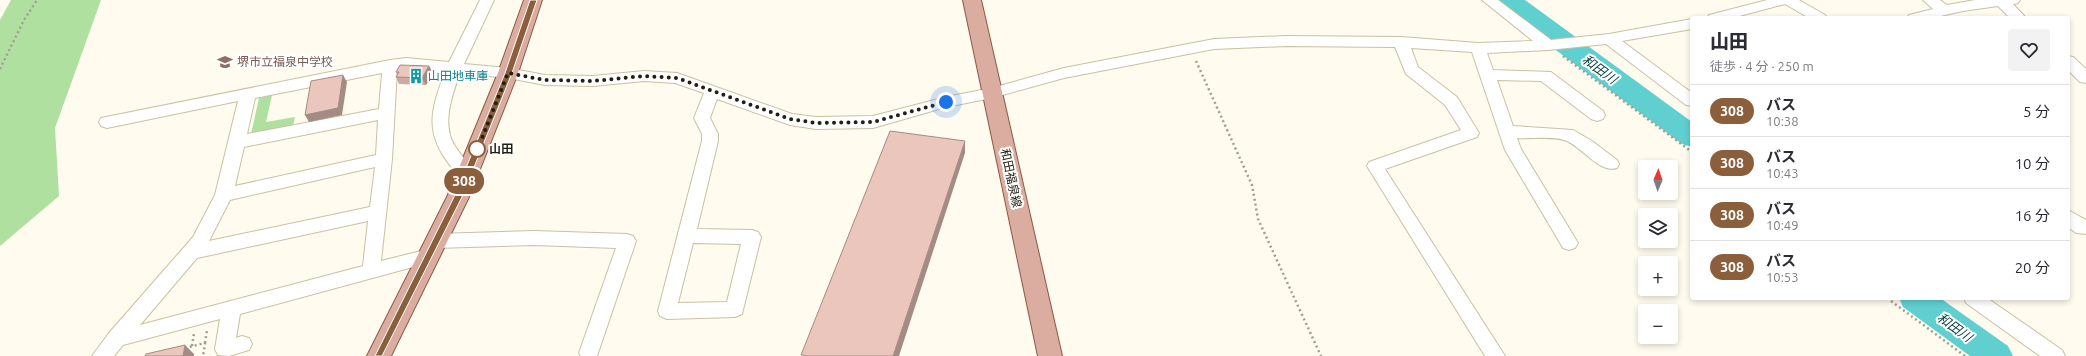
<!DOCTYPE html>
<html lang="ja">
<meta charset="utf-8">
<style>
:root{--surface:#fff;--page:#f2f2f3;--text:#2b2b33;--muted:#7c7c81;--line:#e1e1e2}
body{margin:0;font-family:Ubuntu,"Noto Sans JP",sans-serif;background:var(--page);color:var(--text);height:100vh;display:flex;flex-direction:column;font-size:15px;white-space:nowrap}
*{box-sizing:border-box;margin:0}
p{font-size:13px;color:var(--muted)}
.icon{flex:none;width:22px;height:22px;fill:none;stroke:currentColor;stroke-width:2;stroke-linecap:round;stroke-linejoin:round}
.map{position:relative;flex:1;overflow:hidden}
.panel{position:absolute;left:1690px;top:16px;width:380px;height:284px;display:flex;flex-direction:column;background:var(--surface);border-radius:4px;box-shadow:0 2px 6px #0003}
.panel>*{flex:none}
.badge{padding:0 8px;border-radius:13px;font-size:14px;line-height:26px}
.needle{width:26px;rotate:2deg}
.fabs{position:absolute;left:1638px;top:160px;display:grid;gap:8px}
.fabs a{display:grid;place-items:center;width:40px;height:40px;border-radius:4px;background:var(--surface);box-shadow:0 2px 6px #0003;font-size:20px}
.you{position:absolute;width:20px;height:20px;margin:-10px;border:3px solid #fff;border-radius:50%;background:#1a73e8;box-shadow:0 0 0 6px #1a73e833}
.map>.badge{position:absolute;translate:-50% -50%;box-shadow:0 0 0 2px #fff}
.round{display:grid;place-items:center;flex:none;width:42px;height:42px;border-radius:4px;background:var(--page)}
.overview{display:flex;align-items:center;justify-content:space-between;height:68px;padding:0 20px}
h1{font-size:19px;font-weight:800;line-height:30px}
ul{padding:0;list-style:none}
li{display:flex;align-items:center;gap:12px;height:52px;padding:0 20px;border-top:1px solid var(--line)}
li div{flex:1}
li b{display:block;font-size:15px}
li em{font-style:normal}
li .badge{min-width:44px;font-weight:700;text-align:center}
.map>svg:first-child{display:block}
.green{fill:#afe0a0}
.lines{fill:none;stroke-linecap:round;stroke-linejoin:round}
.river{fill:#5fcfd0;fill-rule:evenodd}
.minor-casing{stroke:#cac1a1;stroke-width:2}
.major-casing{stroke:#8b5845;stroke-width:2}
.path{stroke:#a19d91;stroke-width:2.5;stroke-dasharray:2 3;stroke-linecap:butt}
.minor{fill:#fff;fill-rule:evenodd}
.major{fill:#dbada0;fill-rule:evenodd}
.wall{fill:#caaaa2}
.shaded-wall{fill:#a48b84}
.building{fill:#ebc6bc;stroke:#a48b84}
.line{fill:#8b5e3c;stroke:#fff}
.walk{stroke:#221e12;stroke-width:4;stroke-dasharray:0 7.2}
.stop-dot{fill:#fff;stroke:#8b5e3c;stroke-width:2}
.labels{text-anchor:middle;stroke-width:4;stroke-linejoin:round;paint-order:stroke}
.education-label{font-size:12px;fill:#785e54;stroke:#fff;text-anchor:start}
.culture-label{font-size:12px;fill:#0d838f;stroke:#fff;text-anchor:start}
.stop-label{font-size:12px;font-weight:bold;fill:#221e12;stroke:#fff;text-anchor:start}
.street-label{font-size:12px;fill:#221e12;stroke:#fff}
.water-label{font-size:13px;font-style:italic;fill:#093f3f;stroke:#fff}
</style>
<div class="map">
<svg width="2086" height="356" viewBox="0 0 2086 356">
<rect width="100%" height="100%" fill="#fffbee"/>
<path class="green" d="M 11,0 L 101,0 L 55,128 L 59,196 L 0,246 L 0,20 Z
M 272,95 L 266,122 L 295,117 L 293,126 L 251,134 L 259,98 Z"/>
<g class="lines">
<path class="river" d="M 1496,0 L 1525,0 L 1692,122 L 1692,147 L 1682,144 L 1529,30 L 1500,6 Z
M 1899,298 L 1940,298 L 2008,346 L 2013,356 L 1970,356 L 1903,307 Z"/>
<g class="minor-casing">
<path id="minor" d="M 480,0 L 494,0 L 464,64 L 508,68 L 545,75 L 593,76 L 644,71 L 677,73 L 792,114 L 816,117 L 873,116 L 946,97 L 992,88 L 1064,68 L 1214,39 L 1286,36 L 1401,37 L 1478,43 L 1533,41 L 1482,0 L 1498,0 L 1551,40 L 1609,34 L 1692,19 L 1692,29 L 1622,41 L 1692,93 L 1692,106 L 1686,105 L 1606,44 L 1548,50 L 1487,53 L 1493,70 L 1551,72 L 1603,111 L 1605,115 L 1603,119 L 1597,121 L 1591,119 L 1541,81 L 1497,80 L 1513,126 L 1573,130 L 1592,141 L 1617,160 L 1619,164 L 1617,168 C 1599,174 1581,145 1564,140 C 1552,136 1530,139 1517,138 L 1521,149 L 1578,243 L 1575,248 L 1569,250 L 1563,248 L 1505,150 L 1472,52 L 1411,48 L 1418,67 L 1457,97 L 1479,133 L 1477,137 L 1385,169 L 1505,356 L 1485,356 L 1367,166 L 1369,162 L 1461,130 L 1445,105 L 1406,74 L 1395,47 L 1286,46 L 1214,49 L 1064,78 L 992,98 L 946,107 L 873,128 L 816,129 L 790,125 L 717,99 L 710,118 L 718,134 L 718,141 L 697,229 L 752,230 L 758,232 L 761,237 L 742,314 L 735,317 L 667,319 L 660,316 L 658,311 L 702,141 L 702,134 L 694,118 L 704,93 L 675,83 L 644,81 L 593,86 L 545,85 L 508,78 L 460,73 C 452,95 441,125 455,146 C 461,156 470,164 475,174 L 473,178 C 463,181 460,177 453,169 C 424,134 430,112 445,72 L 406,68 L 397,70 L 392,159 L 381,261 L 429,249 L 435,251 L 438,256 L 435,261 L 240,314 L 236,338 L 242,336 L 249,338 L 252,344 L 249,350 L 229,356 L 218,355 L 215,349 L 220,319 L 123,345 L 114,356 L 92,356 L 109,333 L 193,237 L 215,195 L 238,101 L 107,128 L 101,126 L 99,122 L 101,118 L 390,60 L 406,58 L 449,62 ZM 382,73 L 379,109 L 247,134 L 255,98 ZM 378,120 L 376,155 L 235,186 L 244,147 ZM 375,167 L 370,207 L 209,241 L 230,200 ZM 368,221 L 363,266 L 140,325 L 197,258 ZM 693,243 L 741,244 L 727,302 L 678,303 Z
M 1767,0 L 1799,0 L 1825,15 L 1827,18 L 1809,18 L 1785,4 L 1732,18 L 1707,18 L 1709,15 Z
M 1923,0 L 1940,0 L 1947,5 L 1975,0 L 2020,0 L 2018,3 L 2013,4 L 2026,18 L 2010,18 L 1998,6 L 1963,11 L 1932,18 L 1907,18 L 1909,15 L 1933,9 Z
M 2068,56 L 2073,57 L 2086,69 L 2086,83 L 2080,82 L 2068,70 Z
M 2068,210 L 2086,220 L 2086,234 L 2076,233 L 2068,227 Z
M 534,231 L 627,234 L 633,236 L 636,241 L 597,356 L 581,356 L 579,353 L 616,248 L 534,245 L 436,248 L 430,246 L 427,241 L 430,236 L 436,234 Z
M 1964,298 L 1987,298 L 2062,350 L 2065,356 L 2040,356 L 1966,303 Z"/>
</g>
<g class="major-casing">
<path id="major" d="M 524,0 L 542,0 L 518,73 L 469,197 L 391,356 L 367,356 L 447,197 L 498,73 Z
M 963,0 L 981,0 L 1062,356 L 1038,356 Z"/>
</g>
<path class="path" d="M 1563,56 L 1692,152
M 1196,61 L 1252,185 L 1258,219 L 1321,356
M 0,69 L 24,20 L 37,0
M 1887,298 L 1965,356
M 205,343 L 207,330
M 192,346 L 194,333
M 185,348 L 205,343 L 203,356"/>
<use href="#minor" class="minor"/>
<use href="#major" class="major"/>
</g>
<path class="wall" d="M 429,66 L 433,73 L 426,85 L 399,84 L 396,77 L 397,75 L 396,72 Z"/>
<path class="shaded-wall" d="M 429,66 L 433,73 L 426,85 L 422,78 Z
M 343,75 L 347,82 L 342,115 L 309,122 L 305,115 Z
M 965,141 L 965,153 L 899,356 L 893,356 Z
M 185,345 L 194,354 L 194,356 L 183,356 Z"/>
<path class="building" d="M 400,65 L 429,66 L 422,78 L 396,77 L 399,72 L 396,72 Z
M 343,75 L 338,108 L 305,115 L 311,81 Z
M 890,131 L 965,141 L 893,356 L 807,356 L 801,355 Z
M 185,345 L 183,356 L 145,356 L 146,354 Z"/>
<path class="line" d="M 530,0 L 537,0 L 512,73 L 462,197 L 382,356 L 375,356 L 454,197 L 505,73 Z"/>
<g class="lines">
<path class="walk" d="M 477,149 L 476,153 L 508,73 L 545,80 L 593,81 L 644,76 L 677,78 L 790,119 L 816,123 L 873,122 L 946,102"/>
</g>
<defs>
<g id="school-bare" transform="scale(1.2)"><path d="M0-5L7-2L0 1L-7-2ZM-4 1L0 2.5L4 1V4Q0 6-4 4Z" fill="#8d6e63" stroke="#fff" stroke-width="2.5" paint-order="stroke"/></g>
<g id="building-bare" transform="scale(1.2)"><path d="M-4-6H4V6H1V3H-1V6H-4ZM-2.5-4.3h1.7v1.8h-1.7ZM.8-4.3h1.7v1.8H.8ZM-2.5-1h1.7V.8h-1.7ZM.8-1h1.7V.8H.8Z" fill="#0f9aa8" stroke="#fff" stroke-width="2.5" paint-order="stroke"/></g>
</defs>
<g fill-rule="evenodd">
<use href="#school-bare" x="225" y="62"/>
<use href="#building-bare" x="416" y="76"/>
</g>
<circle class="stop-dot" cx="477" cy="149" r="8"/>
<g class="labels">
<g class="education-label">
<text x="237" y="66">堺市立福泉中学校</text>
</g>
<g class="culture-label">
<text x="428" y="80">山田地車庫</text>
</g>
<g class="stop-label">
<text x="489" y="153">山田</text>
</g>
<g class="street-label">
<text transform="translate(1011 178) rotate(78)" y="4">和田福泉線</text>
</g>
<g class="water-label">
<text transform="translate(1600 69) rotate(36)" y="5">和田川</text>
<text transform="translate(1955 327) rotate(36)" y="5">和田川</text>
</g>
</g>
</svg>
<div class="fabs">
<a><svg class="needle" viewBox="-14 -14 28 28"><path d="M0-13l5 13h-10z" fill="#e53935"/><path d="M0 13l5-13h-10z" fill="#7c7c81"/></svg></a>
<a><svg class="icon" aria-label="layers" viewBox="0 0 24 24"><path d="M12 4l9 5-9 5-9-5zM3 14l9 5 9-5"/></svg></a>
<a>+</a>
<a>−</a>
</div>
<div class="you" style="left:946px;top:102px"></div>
<b class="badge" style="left:464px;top:181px;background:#8b5e3c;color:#fff">308</b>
<section class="panel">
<div class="overview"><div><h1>山田</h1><p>徒歩 · 4 分 · 250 m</p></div><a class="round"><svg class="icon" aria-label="heart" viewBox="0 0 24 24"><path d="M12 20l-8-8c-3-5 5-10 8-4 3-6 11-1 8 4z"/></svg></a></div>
<ul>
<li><span class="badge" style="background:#8b5e3c;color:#fff">308</span><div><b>バス</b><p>10:38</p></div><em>5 分</em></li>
<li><span class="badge" style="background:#8b5e3c;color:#fff">308</span><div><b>バス</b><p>10:43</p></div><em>10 分</em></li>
<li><span class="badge" style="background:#8b5e3c;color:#fff">308</span><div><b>バス</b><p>10:49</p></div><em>16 分</em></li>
<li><span class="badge" style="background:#8b5e3c;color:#fff">308</span><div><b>バス</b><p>10:53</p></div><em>20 分</em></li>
</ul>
</section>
</div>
